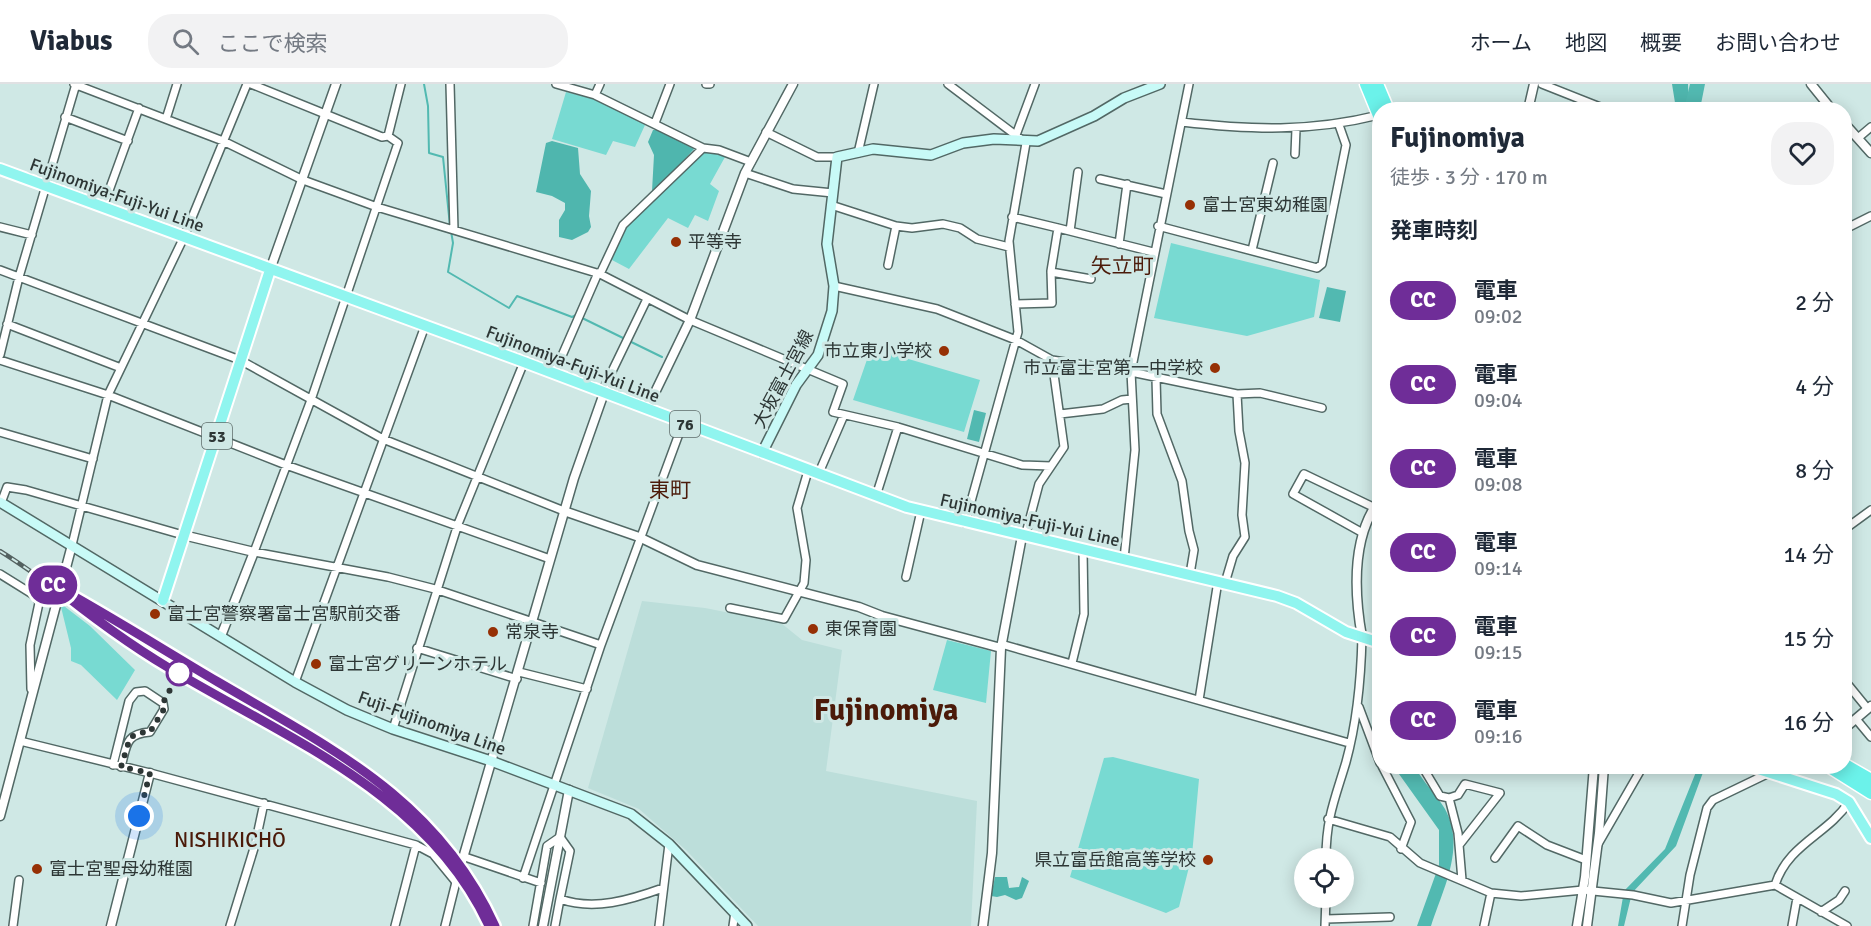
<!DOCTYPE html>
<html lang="ja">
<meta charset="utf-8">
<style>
:root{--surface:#fff;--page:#f2f2f3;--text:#1f2937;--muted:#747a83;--line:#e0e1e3}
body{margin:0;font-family:Signika,"Noto Sans JP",sans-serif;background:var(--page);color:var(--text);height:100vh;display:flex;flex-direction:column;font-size:22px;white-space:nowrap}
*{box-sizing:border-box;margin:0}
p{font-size:20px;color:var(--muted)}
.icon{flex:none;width:33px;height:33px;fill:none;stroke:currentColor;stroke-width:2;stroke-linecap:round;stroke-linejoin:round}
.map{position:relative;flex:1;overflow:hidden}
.drawer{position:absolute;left:1372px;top:18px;width:480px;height:672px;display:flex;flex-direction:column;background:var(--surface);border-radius:24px;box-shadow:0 3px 15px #0003}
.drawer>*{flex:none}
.badge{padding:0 12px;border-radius:20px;font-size:21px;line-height:39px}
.fabs{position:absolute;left:1294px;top:764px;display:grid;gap:12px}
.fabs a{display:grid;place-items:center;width:60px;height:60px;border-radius:50%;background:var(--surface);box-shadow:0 3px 15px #0003;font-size:30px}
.you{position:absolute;width:30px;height:30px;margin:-15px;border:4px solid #fff;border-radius:50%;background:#1a73e8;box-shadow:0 0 0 9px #1a73e833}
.map>.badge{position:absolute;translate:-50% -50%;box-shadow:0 0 0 3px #fff}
h2{padding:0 18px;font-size:22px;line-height:54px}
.round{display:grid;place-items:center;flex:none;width:63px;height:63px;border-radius:24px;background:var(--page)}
.overview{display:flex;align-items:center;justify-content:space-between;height:102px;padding:0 18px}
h1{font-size:28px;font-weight:800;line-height:45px}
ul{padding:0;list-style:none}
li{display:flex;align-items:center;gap:18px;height:84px;padding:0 18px}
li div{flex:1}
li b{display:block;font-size:22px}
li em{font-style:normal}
li .badge{min-width:66px;font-weight:700;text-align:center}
header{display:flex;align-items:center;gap:36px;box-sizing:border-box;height:84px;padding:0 30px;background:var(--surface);border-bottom:2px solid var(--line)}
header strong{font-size:28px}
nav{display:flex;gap:33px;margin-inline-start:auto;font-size:21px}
.search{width:420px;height:54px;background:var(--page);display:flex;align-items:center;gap:15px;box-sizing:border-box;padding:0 21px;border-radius:24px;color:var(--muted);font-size:22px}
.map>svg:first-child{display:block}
.built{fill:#bcdeda}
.green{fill:#78dad2}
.forest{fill:#4fb6ae}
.water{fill:#52b9b1}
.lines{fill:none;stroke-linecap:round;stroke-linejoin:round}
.stream{stroke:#52b9b1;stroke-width:2}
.minor-casing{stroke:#526865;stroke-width:10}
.tertiary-casing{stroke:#526865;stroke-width:11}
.secondary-casing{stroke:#526865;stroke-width:12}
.primary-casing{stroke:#fff;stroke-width:14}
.trunk-casing{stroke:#fff;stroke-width:15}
.minor{stroke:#fff;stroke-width:7}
.tertiary{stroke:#fff;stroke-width:8}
.secondary{stroke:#c8faf7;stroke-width:9}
.primary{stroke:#90f5ef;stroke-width:10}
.trunk{stroke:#6bf2ea;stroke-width:12}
.rail-casing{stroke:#546160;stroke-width:4.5}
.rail{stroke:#cfe8e5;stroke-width:2;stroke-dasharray:7;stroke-linecap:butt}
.line-casing{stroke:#fff;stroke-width:14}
.line{stroke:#6f2d98;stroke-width:9}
.walk{stroke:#2d3635;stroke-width:6;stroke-dasharray:0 10.8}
.poi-dot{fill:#963005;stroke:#cfe8e5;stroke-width:2}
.stop-dot{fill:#fff;stroke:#6f2d98;stroke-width:3}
.labels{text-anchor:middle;stroke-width:6;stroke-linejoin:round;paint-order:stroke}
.shield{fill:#cfe8e5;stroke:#5e6b6a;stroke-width:1.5}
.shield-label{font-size:16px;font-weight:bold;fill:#2d3635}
.street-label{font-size:18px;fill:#2d3635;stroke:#cfe8e5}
.poi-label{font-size:18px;fill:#2d3635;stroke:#cfe8e5;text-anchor:start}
.quarter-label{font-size:21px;fill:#4b1a09;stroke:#cfe8e5}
.town-label{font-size:30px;font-weight:bold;fill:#4b1a09;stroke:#cfe8e5}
</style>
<header>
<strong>Viabus</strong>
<div class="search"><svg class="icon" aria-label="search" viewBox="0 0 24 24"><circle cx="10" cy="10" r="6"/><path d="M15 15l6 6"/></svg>ここで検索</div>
<nav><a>ホーム</a><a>地図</a><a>概要</a><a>お問い合わせ</a></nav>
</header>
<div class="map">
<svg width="1871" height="842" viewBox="0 0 1871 842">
<rect width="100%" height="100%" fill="#cfe8e5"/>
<path class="built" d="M 642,517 L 705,524 L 781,539 L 802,556 L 842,566 L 826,687 L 977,717 L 971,842 L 758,842 L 686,766 L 639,725 L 588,704 Z"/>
<path class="green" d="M 566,8 L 598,16 L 645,41 L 635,63 L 613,57 L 606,71 L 552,55 Z
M 704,66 L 725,73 L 710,100 L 719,107 L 708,137 L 695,131 L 688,144 L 668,134 L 629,185 L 612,176 L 625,143 Z
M 1171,159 L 1320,196 L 1314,233 L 1247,252 L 1154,234 Z
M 871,264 L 980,296 L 964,348 L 853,316 Z
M 60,519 L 90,542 L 135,586 L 117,616 L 81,581 L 71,577 L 71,564 Z
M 947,556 L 991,567 L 986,619 L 933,606 Z
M 1113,673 L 1199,695 L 1192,771 L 1179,823 L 1166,829 L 1070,793 L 1104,674 Z"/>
<path class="forest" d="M 1672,0 L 1688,0 L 1689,25 L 1676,25 Z
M 653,46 L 659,46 L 694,65 L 667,95 L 652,107 L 654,71 L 648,58 Z
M 552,57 L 578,64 L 580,90 L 591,107 L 589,132 L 591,143 L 588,148 L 572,156 L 559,153 L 559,136 L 565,126 L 565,119 L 552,112 L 536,108 L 546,59 Z
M 995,793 L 1007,793 L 1009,804 L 1019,803 L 1022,793 L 1029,797 L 1022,814 L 1016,816 L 1005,811 L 997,813 L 991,812 Z"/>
<path class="water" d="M 1690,0 L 1705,0 L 1700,25 L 1684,25 Z
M 1327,203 L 1346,207 L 1340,238 L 1319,234 Z
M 974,326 L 986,329 L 979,358 L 967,355 Z
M 1394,683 L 1415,683 C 1423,698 1436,710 1445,725 C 1466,763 1443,805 1431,842 L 1417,842 L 1439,781 L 1439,746 Z
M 1698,683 L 1705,683 L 1676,762 L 1632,809 L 1624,842 L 1618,842 L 1624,807 L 1665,765 Z"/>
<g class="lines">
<path class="stream" d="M 424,0 L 428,22 L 429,69 L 443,73 L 450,142
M 451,147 L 453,159 L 448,188 L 509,224 L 517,212 L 572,233 L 576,231 L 662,273"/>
<g class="minor-casing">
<path id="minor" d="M 74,0 L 223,57 L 303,96 L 377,123 L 600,190 L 690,236 L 843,300 L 833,328 L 898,343 L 1022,381 L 1051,382
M 251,0 L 382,53 L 388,52
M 401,0 L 388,52 L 398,59 L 311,316 L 254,468 L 388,493 L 435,505 L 601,561
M 450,0 L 454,146
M 556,0 L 595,11 L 703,64 L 719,66 L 751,78
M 706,0 L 710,0
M 948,0 L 1026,59 L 1009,157 L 1018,248 L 965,439
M 1542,0 L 1600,23 L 1599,26
M 595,11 L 600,0
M 65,33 L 128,57
M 166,35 L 177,0
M 1182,38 C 1251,46 1311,48 1379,31
M 655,39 L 670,0
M 766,48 L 817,73 L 837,73
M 1016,51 L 1035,0
M 1858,54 L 1871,43
M 858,69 L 874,0
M 1295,70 L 1296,45
M 745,89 L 793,105 L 833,109
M 1100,95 L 1166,110
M 831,121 L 896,142 L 888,181
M 103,123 L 139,24
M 1012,133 L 1058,144
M 896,142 L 912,144 L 943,140 L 960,144 L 977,155 L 1009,163
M 1158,142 L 1317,184 L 1322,180 L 1346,61 L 1339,41
M 0,143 L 32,151
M 1845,145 L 1871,132
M 1070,147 L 1078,88
M 1119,160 L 1127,100
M 1252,166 L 1273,79
M 0,186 L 240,276 L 383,355 L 564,427
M 1051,188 L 1091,195
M 600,190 L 623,141 L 703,64
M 834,202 L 937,225 L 1016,256 L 1052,276 L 1131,288 L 1237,310 L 1260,309 L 1322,324
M 1015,220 L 1052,219 L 1051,187 L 1058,144 L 1153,168
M 7,240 L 121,284
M 0,271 L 19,193 L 76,0
M 0,276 L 108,311 L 286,381 L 550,475
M 554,290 L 598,189
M 1156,294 L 1157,330 L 1182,397 L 1189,447 L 1194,466 L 1190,490
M 602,308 L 647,215
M 1060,330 L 1103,325 L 1122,316 L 1132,315
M 0,348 L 93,375
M 818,391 L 844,331
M 876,412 L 898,343
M 1,419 L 7,403 L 26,406 L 183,451
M 1845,445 L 1871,426
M 1361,448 L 1293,410 L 1304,390 L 1373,423
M 1025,453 L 1039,400 L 1064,363 L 1052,276
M 72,461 L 108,311 L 184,153 L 247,0
M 1124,475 L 1135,366 L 1131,288 L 1189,0
M 0,490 L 37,513 L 39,519 L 30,561 L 31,605
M 906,493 L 921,427
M 1225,499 L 1233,472 L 1245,453 L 1242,431 L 1245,379 L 1239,347 L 1237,310
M 730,524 L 784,535 L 804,499 L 806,476 L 797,424 L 808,387
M 1845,547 L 1847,542
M 1001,560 L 1349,659
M 417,564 L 517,595
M 1072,579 L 1084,530 L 1083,466
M 519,588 L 587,605
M 1845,597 L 1867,624
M 295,598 L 425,242
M 1199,616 L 1218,497
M 1359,623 L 1380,679
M 1856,635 L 1871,653
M 393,645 L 458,440 L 524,278
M 20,657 L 150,689 L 416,761 L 433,770 L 456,798 L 445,842
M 113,681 L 129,617 L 136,608 L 145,607 L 163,619 L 164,625 L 150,648 C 125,650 127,661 121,683
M 1382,682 L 1411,738 L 1401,765
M 1422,682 L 1440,712 L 1449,714 L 1458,749 L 1462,796
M 1780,693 L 1795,682
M 1449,714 L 1458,711 L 1465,700 L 1500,709 L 1460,760
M 1328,735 L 1390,753 L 1420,779 L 1491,809 L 1521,812 L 1583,806 L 1633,811 L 1671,819 L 1775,801 L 1847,842
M 1598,760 L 1643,682
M 465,773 L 541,799
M 1326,774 C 1326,734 1335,715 1346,678 C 1357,638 1361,596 1362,553
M 1495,774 L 1518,742 L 1547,761 L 1586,776
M 523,794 L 601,561 L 683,339
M 1775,801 C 1788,760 1827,751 1849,718
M 1821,828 L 1839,816 L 1845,807
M 1326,835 L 1390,833
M 13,842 L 19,796
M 230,842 L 255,761 L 264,719
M 395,842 L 416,761
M 533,842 L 547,762 L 560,753 L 570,767 L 560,815 C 594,827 630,816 663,804
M 555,842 L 560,815
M 659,842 L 669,760
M 733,842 L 735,828
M 1325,842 L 1326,813
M 1484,842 L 1491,809
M 1682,842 L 1690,791 L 1707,724 L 1713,716 L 1769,689
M 1792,842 L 1797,814"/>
</g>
<g class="tertiary-casing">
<path id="tertiary" d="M 1811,0 L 1832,26
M 1528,26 L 1534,0
M 1845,40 L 1871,69
M 270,186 L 336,0
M 647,325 L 690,236 L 745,89 L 793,0
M 564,427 L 639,453 L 697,481 L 859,523 L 882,532 L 1001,564
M 183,451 L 254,468 L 221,552
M 1362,553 C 1354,508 1351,453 1380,415
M 1845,644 L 1871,622
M 0,732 L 72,461
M 456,798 L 574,394 L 604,309
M 111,842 L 150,689
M 543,842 L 569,706
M 983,842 L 992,769 L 1001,564 L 1022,452
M 1577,842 L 1585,793 L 1594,682
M 1587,842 L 1599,749 L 1604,682"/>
</g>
<g class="secondary-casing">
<path id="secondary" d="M 762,369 L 796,301 L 818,271 L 832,227 L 834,202 L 827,160 L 837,73 L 873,65 L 931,71 L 963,59 L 994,55 L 1038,57 L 1094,32 L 1124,14 L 1160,0
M 0,418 L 295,598 L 347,626 L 393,645 L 491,677 L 631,730 L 669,760 L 747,842"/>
</g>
<g class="primary-casing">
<path id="primary" d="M 0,85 L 524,278 L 907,423 L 1277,512 L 1296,519 L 1346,548 L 1380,559
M 163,516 L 270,186
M 1749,682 L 1836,710 L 1849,718 L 1871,754"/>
</g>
<g class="trunk-casing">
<path id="trunk" d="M 1366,0 L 1380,34
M 1377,0 L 1388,26
M 1845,681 L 1871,696
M 1828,682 L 1871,709"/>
</g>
<use href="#minor" class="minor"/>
<use href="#tertiary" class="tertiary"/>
<use href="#secondary" class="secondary"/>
<use href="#primary" class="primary"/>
<use href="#trunk" class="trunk"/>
<g class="rail-casing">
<path id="rail" d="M 0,467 C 53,500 100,541 153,574 C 232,623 322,663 395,721 C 435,752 468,796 489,842
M 99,528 L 172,571
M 199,587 L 359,682 L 408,722"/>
</g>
<use href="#rail" class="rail"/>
</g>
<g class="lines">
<g class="line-casing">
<path id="line" d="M 489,842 C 429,710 286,654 169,584 C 127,559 88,530 50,499 C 107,530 162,565 218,598 C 332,665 437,715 495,842"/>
</g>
<use href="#line" class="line"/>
<path class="walk" d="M 139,732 L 150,689 L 121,683 L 130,654 L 137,649 L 150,648 L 164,625 L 163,619 L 179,589"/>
</g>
<g class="poi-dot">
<circle cx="1190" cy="121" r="6"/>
<circle cx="676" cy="158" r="6"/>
<circle cx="944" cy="267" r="6"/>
<circle cx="1215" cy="284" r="6"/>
<circle cx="155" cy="530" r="6"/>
<circle cx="813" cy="545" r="6"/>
<circle cx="493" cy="548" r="6"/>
<circle cx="316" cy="580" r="6"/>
<circle cx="1208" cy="776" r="6"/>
<circle cx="37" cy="785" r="6"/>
</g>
<circle class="stop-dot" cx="179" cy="589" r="12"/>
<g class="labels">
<g class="shield">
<rect x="670" y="327" width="30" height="26" rx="4.5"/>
<rect x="202" y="339" width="30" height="26" rx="4.5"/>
</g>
<g class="shield-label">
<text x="685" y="346">76</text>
<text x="217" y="358">53</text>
</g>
<g class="street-label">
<text transform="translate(117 111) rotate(20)" y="6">Fujinomiya-Fuji-Yui Line</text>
<text transform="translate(573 280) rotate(21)" y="6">Fujinomiya-Fuji-Yui Line</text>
<text transform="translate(783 295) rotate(-62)" y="6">大坂富士宮線</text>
<text transform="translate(1030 436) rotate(13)" y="6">Fujinomiya-Fuji-Yui Line</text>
<text transform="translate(432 639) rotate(20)" y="6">Fuji-Fujinomiya Line</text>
</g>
<g class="poi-label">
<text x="1202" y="127">富士宮東幼稚園</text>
<text x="688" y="164">平等寺</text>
<text x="932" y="273" text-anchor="end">市立東小学校</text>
<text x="1203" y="290" text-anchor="end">市立富士宮第一中学校</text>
<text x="167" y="536">富士宮警察署富士宮駅前交番</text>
<text x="825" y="551">東保育園</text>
<text x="505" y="554">常泉寺</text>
<text x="328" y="586">富士宮グリーンホテル</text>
<text x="1196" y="782" text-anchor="end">県立富岳館高等学校</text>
<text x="49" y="791">富士宮聖母幼稚園</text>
</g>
<g class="quarter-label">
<text x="1122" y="189">矢立町</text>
<text x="670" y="413">東町</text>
<text x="230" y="763">NISHIKICHŌ</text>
</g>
<g class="town-label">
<text x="886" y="636">Fujinomiya</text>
</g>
</g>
</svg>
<div class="fabs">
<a><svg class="icon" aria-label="locate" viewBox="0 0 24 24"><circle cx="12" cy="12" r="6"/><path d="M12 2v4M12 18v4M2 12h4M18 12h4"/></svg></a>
</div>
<div class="you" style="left:139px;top:732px"></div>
<b class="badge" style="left:53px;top:501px;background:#6f2d98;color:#fff">CC</b>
<section class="drawer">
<div class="overview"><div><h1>Fujinomiya</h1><p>徒歩 · 3 分 · 170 m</p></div><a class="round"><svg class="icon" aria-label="heart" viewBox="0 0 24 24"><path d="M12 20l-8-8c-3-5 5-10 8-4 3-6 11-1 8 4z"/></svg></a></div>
<h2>発車時刻</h2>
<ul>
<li><span class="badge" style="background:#6f2d98;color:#fff">CC</span><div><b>電車</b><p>09:02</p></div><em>2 分</em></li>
<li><span class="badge" style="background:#6f2d98;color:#fff">CC</span><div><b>電車</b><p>09:04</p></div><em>4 分</em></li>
<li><span class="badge" style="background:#6f2d98;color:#fff">CC</span><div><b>電車</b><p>09:08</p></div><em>8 分</em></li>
<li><span class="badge" style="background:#6f2d98;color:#fff">CC</span><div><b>電車</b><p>09:14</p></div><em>14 分</em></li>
<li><span class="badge" style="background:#6f2d98;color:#fff">CC</span><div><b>電車</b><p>09:15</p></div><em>15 分</em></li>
<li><span class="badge" style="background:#6f2d98;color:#fff">CC</span><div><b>電車</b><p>09:16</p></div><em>16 分</em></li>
</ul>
</section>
</div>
